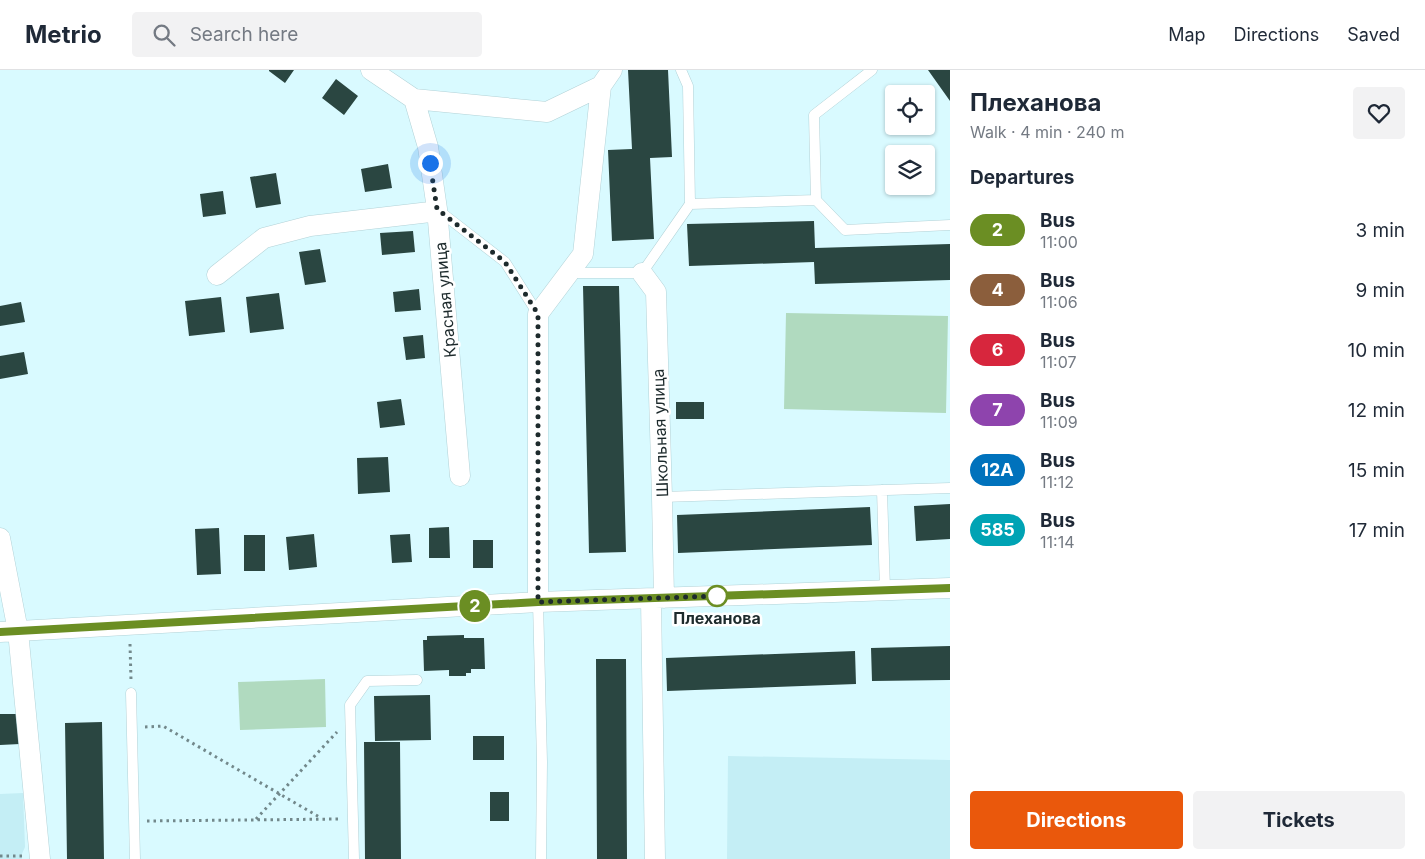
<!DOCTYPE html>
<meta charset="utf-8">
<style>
:root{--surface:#fff;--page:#f2f2f3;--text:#1f2937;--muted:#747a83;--line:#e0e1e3;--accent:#ea580c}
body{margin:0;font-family:Inter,sans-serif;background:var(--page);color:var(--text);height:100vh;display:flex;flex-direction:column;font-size:19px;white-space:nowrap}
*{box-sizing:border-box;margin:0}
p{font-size:16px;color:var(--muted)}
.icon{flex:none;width:28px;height:28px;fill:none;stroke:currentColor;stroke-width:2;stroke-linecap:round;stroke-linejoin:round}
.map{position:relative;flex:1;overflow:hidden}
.drawer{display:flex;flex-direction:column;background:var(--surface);width:475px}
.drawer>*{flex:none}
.badge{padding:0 10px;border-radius:16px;font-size:18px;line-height:32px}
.tools{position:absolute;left:885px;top:15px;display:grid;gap:10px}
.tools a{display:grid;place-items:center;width:50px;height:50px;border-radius:5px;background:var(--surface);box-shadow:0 1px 4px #0004;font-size:25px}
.you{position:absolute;width:25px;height:25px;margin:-12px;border:4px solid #fff;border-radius:50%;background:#1a73e8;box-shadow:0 0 0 8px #1a73e833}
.map>.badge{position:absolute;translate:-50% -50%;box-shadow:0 0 0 2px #fff}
h2{padding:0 20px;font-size:19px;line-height:45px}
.round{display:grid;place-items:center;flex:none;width:52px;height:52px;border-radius:5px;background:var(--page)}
.overview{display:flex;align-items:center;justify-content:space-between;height:85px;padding:0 20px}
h1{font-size:24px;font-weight:700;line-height:38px}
.button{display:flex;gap:10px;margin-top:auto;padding:10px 20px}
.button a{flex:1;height:58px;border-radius:5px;background:var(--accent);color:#fff;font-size:20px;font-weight:700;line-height:58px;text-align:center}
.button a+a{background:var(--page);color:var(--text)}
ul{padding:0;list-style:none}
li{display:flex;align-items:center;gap:15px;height:60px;padding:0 20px}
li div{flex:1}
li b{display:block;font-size:19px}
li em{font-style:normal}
li .badge{min-width:55px;font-weight:700;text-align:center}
header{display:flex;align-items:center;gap:30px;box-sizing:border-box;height:70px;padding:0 25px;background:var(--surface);border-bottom:1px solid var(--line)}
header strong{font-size:24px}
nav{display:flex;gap:28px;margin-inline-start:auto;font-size:18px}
.search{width:350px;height:45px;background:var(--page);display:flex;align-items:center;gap:12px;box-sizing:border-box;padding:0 18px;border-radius:5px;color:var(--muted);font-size:19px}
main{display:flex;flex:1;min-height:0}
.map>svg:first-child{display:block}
.built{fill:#c4eef5}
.green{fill:#b0dabf}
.building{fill:#2a4641}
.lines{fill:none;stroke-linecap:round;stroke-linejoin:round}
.lane-casing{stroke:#b2d2d7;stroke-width:11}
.street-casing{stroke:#b2d2d7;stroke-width:21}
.path{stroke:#72888b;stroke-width:3;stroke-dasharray:2.5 4;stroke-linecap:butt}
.lane{stroke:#fff;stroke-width:10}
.street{stroke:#fff;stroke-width:20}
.line-casing{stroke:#fff;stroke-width:11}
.line{stroke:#6b8e23;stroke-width:8}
.walk{stroke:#1d2a2c;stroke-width:5;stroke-dasharray:0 9}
.stop-dot{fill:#fff;stroke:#6b8e23;stroke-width:2.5}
.labels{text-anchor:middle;stroke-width:5;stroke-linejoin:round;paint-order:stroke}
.street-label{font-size:16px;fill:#1d2a2c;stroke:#fff}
.stop-label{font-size:16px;font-weight:bold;fill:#1d2a2c;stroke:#fff}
</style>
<header>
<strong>Metrio</strong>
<div class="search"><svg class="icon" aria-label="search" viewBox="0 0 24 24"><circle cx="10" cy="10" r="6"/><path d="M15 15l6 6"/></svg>Search here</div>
<nav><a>Map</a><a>Directions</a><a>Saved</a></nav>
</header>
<main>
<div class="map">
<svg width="950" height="789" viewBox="0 0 950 789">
<rect width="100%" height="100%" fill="#d9faff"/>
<path class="built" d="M 728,686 L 950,690 L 950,789 L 727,789 Z
M 23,723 L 25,777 L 21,786 L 22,789 L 0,789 L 0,724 Z"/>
<path class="green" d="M 786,243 L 948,246 L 946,343 L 784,339 Z
M 325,609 L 326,657 L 240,660 L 238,612 Z"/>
<path class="building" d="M 269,0 L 294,0 L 285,13 L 269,1 Z
M 628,0 L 668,0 L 672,87 L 650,88 L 654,169 L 612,171 L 608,80 L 632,79 Z
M 928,0 L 950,0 L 950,31 Z
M 336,9 L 358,26 L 344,45 L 322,28 Z
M 388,94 L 392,118 L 365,122 L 361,99 Z
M 276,103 L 281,134 L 256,138 L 250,107 Z
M 223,121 L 226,144 L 203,147 L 200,124 Z
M 814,151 L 815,178 L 950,174 L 950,210 L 815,214 L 814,192 L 689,196 L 687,154 Z
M 413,161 L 415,182 L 382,185 L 380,163 Z
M 320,179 L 326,212 L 305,215 L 299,182 Z
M 583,216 L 619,216 L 626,482 L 589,483 Z
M 419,219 L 421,240 L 395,242 L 393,222 Z
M 279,223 L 284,259 L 250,263 L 246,227 Z
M 221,227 L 225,262 L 189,266 L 185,231 Z
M 21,232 L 25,252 L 0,256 L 0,236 Z
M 423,265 L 425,288 L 406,290 L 403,267 Z
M 24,282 L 28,304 L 0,309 L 0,286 Z
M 401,329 L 405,355 L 380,358 L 377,332 Z
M 676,332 L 704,332 L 704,349 L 676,349 Z
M 388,387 L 390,422 L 358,424 L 357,388 Z
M 950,434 L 950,469 L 916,471 L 914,436 Z
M 870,437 L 872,475 L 678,483 L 677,445 Z
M 449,457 L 450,488 L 429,488 L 429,458 Z
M 219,458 L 221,504 L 197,505 L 195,459 Z
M 314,464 L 317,497 L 289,500 L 286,467 Z
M 410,464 L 412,492 L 392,493 L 390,465 Z
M 244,465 L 265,465 L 265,501 L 244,501 Z
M 473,470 L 493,470 L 493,498 L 473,498 Z
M 464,565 L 464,568 L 484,568 L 485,599 L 471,599 L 471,603 L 466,603 L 466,606 L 449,606 L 449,600 L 424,601 L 423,570 L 427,570 L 427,566 Z
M 950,576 L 950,610 L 872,611 L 871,578 Z
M 855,581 L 856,614 L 667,621 L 666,588 Z
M 596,589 L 626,589 L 627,789 L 597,789 Z
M 430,625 L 431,670 L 375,671 L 374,626 Z
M 0,644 L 19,644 L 20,674 L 0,675 Z
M 102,652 L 104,789 L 67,789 L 65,653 Z
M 473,666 L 504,666 L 504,690 L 473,690 Z
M 364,672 L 400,672 L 401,789 L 365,789 Z
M 490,722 L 509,722 L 509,751 L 490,751 Z"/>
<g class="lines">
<g class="lane-casing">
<path id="lane" d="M 681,0 L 688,16 L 690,134
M 816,130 L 814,45 L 872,0
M 438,140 L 505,192 L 538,244
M 569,203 L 642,203 L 690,134 L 816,130 L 845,160 L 950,155
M 882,420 L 885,520
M 662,427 L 950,418
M 538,532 L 542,692 L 541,789
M 131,623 L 135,789
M 354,789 L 350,635 L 367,611 L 417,610"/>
</g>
<g class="street-casing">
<path id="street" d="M 371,0 L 414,29
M 642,203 L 656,222 L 662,427 L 664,528
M 217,205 L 264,168 L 310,156 L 430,142 L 437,139
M 460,406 L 437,139 L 428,77 L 414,29 L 547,42 L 601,16 L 612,0
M 0,468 L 18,561 L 40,789
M 651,529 L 655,789
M 538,532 L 538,244 L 583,184 L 601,16
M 0,562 L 538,532 L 950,518"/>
</g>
<path class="path" d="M 130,574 L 131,610
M 145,657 L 163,656 L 321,748
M 256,749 L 337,662
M 147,751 L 341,749
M 0,786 L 22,786"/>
<use href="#lane" class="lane"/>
<use href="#street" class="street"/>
</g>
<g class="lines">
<g class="line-casing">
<path id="line" d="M 0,562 L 538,532 L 950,518"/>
</g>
<use href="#line" class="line"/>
<path class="walk" d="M 430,93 L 437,139 L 505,192 L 538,244 L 538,532 L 719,526 L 717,526"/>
</g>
<circle class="stop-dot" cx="717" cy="526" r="10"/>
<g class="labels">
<g class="street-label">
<text transform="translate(445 230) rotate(-95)" y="6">Красная улица</text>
<text transform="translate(660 363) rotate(-92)" y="6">Школьная улица</text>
</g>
<g class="stop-label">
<text x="717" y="554">Плеханова</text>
</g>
</g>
</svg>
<div class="tools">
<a><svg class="icon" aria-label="locate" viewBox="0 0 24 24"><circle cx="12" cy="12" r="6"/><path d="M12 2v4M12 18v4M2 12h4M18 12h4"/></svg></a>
<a><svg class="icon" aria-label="layers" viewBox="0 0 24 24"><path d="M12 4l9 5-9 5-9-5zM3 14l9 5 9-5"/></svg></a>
</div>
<div class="you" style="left:430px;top:93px"></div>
<b class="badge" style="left:475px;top:536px;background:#6b8e23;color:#fff">2</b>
</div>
<section class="drawer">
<div class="overview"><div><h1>Плеханова</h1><p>Walk · 4 min · 240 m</p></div><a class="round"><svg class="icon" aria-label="heart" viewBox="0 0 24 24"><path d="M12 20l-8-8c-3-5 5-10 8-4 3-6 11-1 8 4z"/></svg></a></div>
<h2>Departures</h2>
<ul>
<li><span class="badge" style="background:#6b8e23;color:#fff">2</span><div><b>Bus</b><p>11:00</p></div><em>3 min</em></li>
<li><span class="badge" style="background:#8b5e3c;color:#fff">4</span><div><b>Bus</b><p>11:06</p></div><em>9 min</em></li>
<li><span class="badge" style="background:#d7263d;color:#fff">6</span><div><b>Bus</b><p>11:07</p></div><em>10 min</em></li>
<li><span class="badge" style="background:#8e44ad;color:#fff">7</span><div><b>Bus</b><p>11:09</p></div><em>12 min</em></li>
<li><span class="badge" style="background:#0072bc;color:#fff">12А</span><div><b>Bus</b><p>11:12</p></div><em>15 min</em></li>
<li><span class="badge" style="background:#00a3b4;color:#fff">585</span><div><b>Bus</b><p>11:14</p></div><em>17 min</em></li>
</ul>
<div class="button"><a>Directions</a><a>Tickets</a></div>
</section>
</main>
